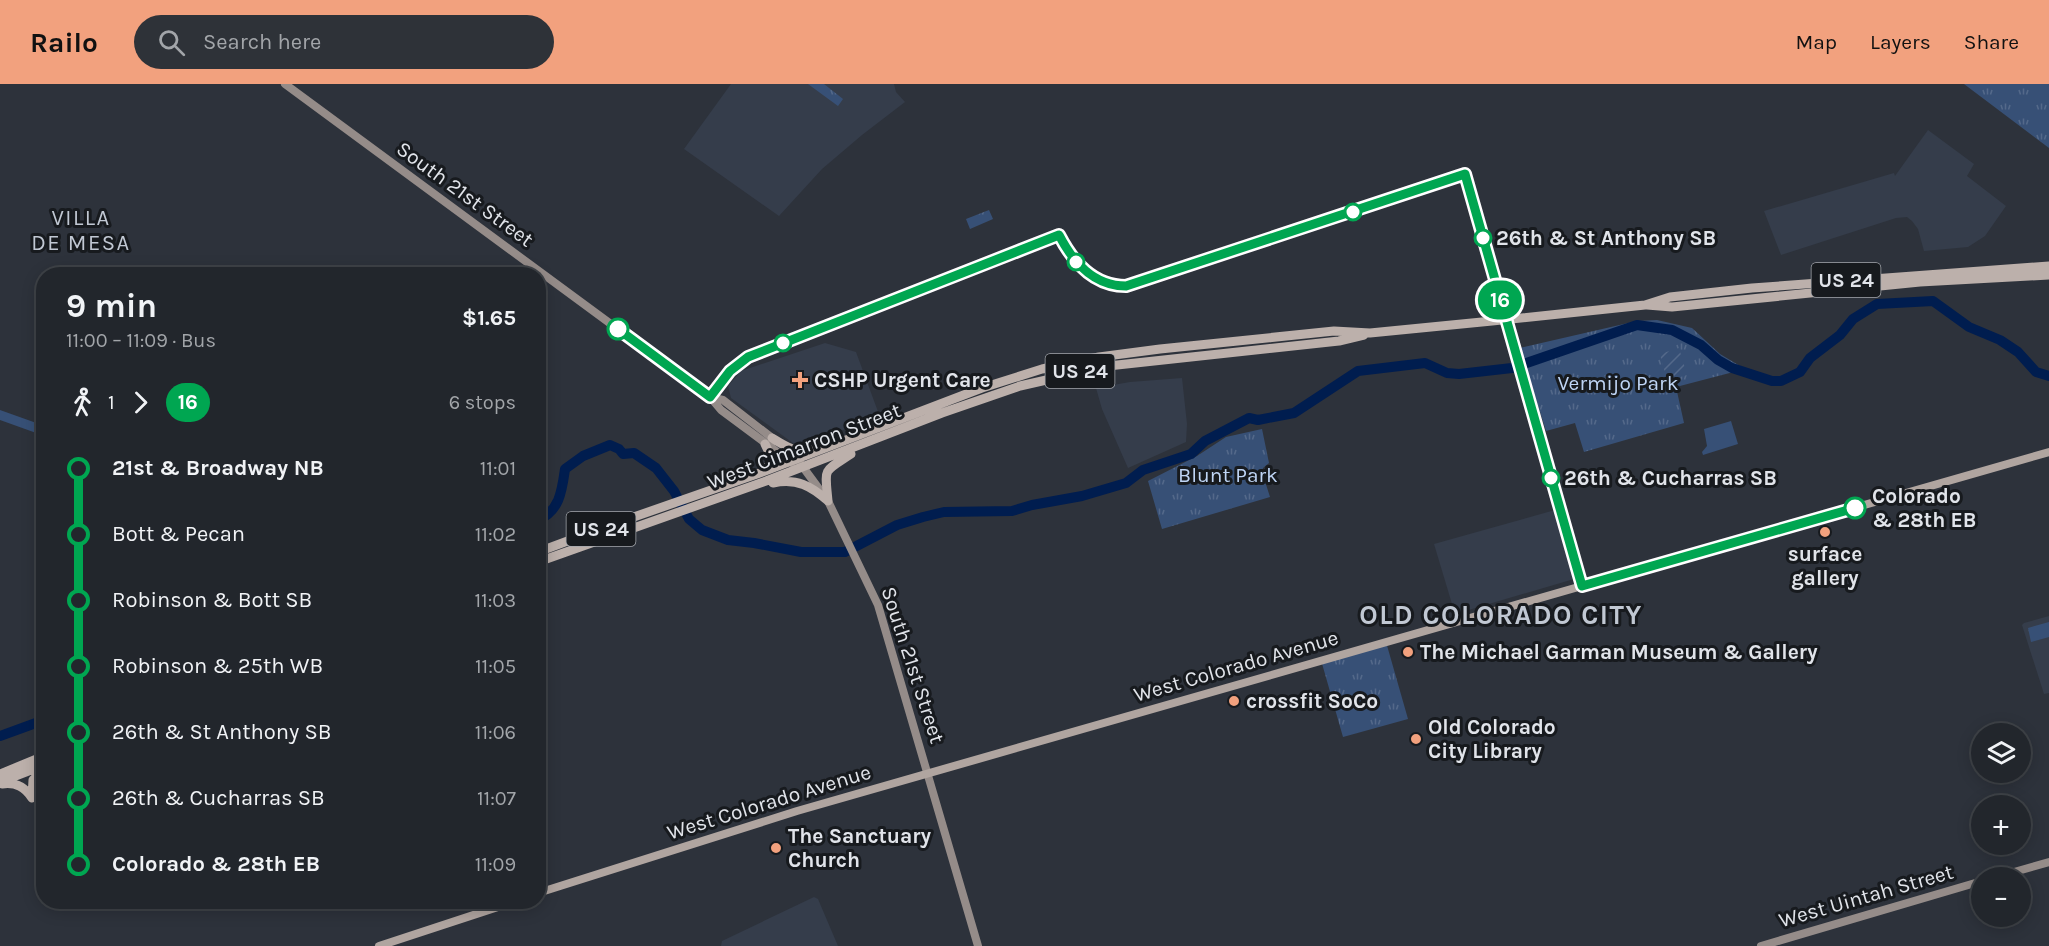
<!DOCTYPE html>
<meta charset="utf-8">
<style>
:root{--surface:#22262c;--page:#2e3238;--text:#f1f3f6;--muted:#a2a5a9;--line:#3f4348;--accent:#f2a17e}
body{margin:0;font-family:Karla,sans-serif;background:var(--page);color:var(--text);height:100vh;display:flex;flex-direction:column;font-size:22px;white-space:nowrap}
*{box-sizing:border-box;margin:0}
p{font-size:20px;color:var(--muted)}
.icon{flex:none;width:33px;height:33px;fill:none;stroke:currentColor;stroke-width:2;stroke-linecap:round;stroke-linejoin:round}
.map{position:relative;flex:1;overflow:hidden}
.panel{position:absolute;left:36px;top:183px;width:510px;height:642px;display:flex;flex-direction:column;background:var(--surface);border-radius:24px;box-shadow:0 3px 15px #0003,0 0 0 2px var(--line)}
.panel>*{flex:none}
.badge{padding:0 12px;border-radius:20px;font-size:21px;line-height:39px}
.controls{position:absolute;left:1971px;top:639px;display:grid;gap:12px}
.controls a{display:grid;place-items:center;width:60px;height:60px;border-radius:50%;background:var(--surface);box-shadow:0 3px 15px #0003,0 0 0 2px var(--line);font-size:30px}
.map>.badge{position:absolute;translate:-50% -50%;box-shadow:0 0 0 3px #fff}
.legs{display:flex;align-items:center;gap:9px;height:66px;padding:0 30px;font-size:20px}
.legs p{margin-inline-start:auto}
.head{display:flex;align-items:center;justify-content:space-between;height:102px;padding:0 30px}
h1{font-size:33px;font-weight:700;line-height:45px}
ul{padding:0 30px;list-style:none}
li{display:flex;align-items:center;gap:21px;height:66px;font-size:22px}
li i{display:grid;place-items:center;width:9px;height:100%;margin:0 8px;background:currentColor}
li i::after{content:'';width:15px;height:15px;margin:-8px;border:4px solid;border-radius:50%;background:var(--surface)}
li p{margin-inline-start:auto}
li:first-child i{background:linear-gradient(#0000 50%,currentColor 0)}
li:last-child i{background:linear-gradient(currentColor 50%,#0000 0)}
header{display:flex;align-items:center;gap:36px;box-sizing:border-box;height:84px;padding:0 30px;background:var(--accent);color:#111}
header strong{font-size:28px}
nav{display:flex;gap:33px;margin-inline-start:auto;font-size:21px}
.search{width:420px;height:54px;background:var(--page);display:flex;align-items:center;gap:15px;box-sizing:border-box;padding:0 21px;border-radius:33px;color:var(--muted);font-size:22px}
.map>svg:first-child{display:block}
.built{fill:#353d4b}
.grass{fill:#375076}
.park{fill:url(#park-tufts)}
.garden{fill:url(#garden-furrows)}
.lines{fill:none;stroke-linecap:round;stroke-linejoin:round}
.river{stroke:#001d4f;stroke-width:10}
.secondary{stroke:#958c89;stroke-width:8}
.primary{stroke:#b0a5a0;stroke-width:8}
.trunk{stroke:#bcb0ab;stroke-width:9}
.line-1-casing{stroke:#fff;stroke-width:14}
.line-1{stroke:#00a651;stroke-width:9}
.stop-1-dot{fill:#fff;stroke:#00a651;stroke-width:3}
.poi-dot{fill:#f2a17e;stroke:#171a1e;stroke-width:2}
.labels{text-anchor:middle;stroke-width:6;stroke-linejoin:round;paint-order:stroke}
.shield{fill:#171a1e;stroke:#a4a7ad;stroke-width:1.5}
.shield-label{font-size:20px;font-weight:bold;fill:#e1e4ea}
.street-label{font-size:21px;fill:#e1e4ea;stroke:#171a1e}
.stop-label{font-size:21px;font-weight:bold;fill:#e1e4ea;stroke:#171a1e;text-anchor:start}
.poi-label{font-size:21px;font-weight:bold;fill:#e1e4ea;stroke:#171a1e;text-anchor:start}
.park-label{font-size:21px;fill:#bfd5f5;stroke:#171a1e}
.neighbourhood-label{font-size:22px;letter-spacing:1.5px;fill:#c1c8d3;stroke:#171a1e}
.district-label{font-size:27px;font-weight:bold;letter-spacing:1.5px;fill:#c1c8d3;stroke:#171a1e}
</style>
<header>
<strong>Railo</strong>
<div class="search"><svg class="icon" aria-label="search" viewBox="0 0 24 24"><circle cx="10" cy="10" r="6"/><path d="M15 15l6 6"/></svg>Search here</div>
<nav><a>Map</a><a>Layers</a><a>Share</a></nav>
</header>
<div class="map">
<svg width="2049" height="862" viewBox="0 0 2049 862">
<defs>
<pattern id="park-tufts" width="24" height="20" patternUnits="userSpaceOnUse" patternTransform="scale(1.5)"><rect width="24" height="20" fill="#375076"/><path d="M3 7l-1-3M5 7V3M7 7l1-3M15 17l-1-3M17 17v-4M19 17l1-3" fill="none" stroke="#54698a"/></pattern>
<pattern id="garden-furrows" width="10" height="10" patternUnits="userSpaceOnUse" patternTransform="scale(1.5)"><rect width="10" height="10" fill="#375076"/><path d="M-1 1l2-2M0 10L10 0M9 11l2-2" fill="none" stroke="#54698a"/></pattern>
</defs>
<rect width="100%" height="100%" fill="#2d323b"/>
<path class="built" d="M 731,0 L 894,0 L 896,8 L 905,18 L 862,51 L 822,85 L 779,132 L 684,65 Z
M 1928,46 L 1974,80 L 1967,92 L 2006,122 L 1985,152 L 1968,163 L 1924,167 L 1918,145 L 1912,137 L 1907,133 L 1896,134 L 1781,171 L 1764,127 L 1894,89 L 1895,92 Z
M 825,259 L 856,268 L 880,333 L 797,362 L 731,314 L 728,302 L 741,287 Z
M 1182,294 L 1187,340 L 1186,358 L 1128,384 L 1102,325 L 1096,304 L 1130,298 Z
M 1555,426 L 1575,491 L 1574,495 L 1455,530 L 1434,460 Z
M 2049,532 L 2049,609 L 2044,610 L 2022,541 L 2024,539 Z
M 814,813 L 818,815 L 838,862 L 721,862 L 722,857 Z"/>
<path class="grass" d="M 0,326 L 42,341 L 39,350 L 0,336 Z
M 1731,337 L 1738,360 L 1703,371 L 1702,368 L 1707,362 L 1704,345 Z"/>
<path class="park" d="M 808,0 L 824,0 L 843,15 L 838,22 Z
M 1964,0 L 2049,0 L 2049,64 Z
M 989,126 L 993,135 L 970,145 L 966,135 Z
M 1657,236 L 1692,244 L 1720,270 L 1745,285 L 1676,303 L 1684,339 L 1584,368 L 1575,339 L 1546,347 L 1520,264 L 1637,237 Z
M 1262,345 L 1269,379 L 1263,384 L 1262,388 L 1270,413 L 1162,445 L 1148,397 L 1197,372 L 1226,353 Z
M 2049,538 L 2049,553 L 2031,558 L 2028,544 Z
M 1386,558 L 1408,635 L 1343,653 L 1321,576 Z"/>
<path class="garden" d="M 1679,264 L 1687,291 L 1667,297 L 1660,270 Z"/>
<g class="lines">
<path class="river" d="M 538,436 C 560,427 562,406 565,385 L 583,372 L 610,361 L 619,365 L 623,370 L 634,369 L 656,384 L 674,407 L 689,435 L 702,446 L 728,456 L 754,459 L 801,468 L 845,468 L 897,441 L 923,433 L 944,428 L 1012,427 L 1032,421 L 1082,412 L 1126,399 L 1143,386 L 1191,370 L 1205,357 L 1249,334 L 1258,336 L 1294,329 L 1358,287 L 1425,279 L 1447,289 L 1459,290 L 1512,284 L 1637,241 L 1672,246 L 1701,261 L 1718,276 L 1732,284 L 1772,297 L 1781,297 L 1800,288 L 1810,274 L 1840,251 L 1853,235 L 1877,220 L 1933,217 L 1969,243 L 2000,256 L 2018,268 L 2036,288 L 2049,292
M 0,652 L 44,636"/>
<path class="secondary" d="M 285,0 L 710,313 L 723,316 L 776,357
M 710,313 L 721,326 L 792,379
M 785,364 L 797,375 L 828,417 L 878,521 L 978,862
M 1993,794 L 2049,778
M 1761,862 L 1982,797"/>
<path class="primary" d="M 538,809 L 797,727 L 2049,368
M 379,862 L 513,818"/>
<path class="trunk" d="M 1647,221 L 1672,223 L 1920,198 L 2049,191
M 772,354 C 785,362 795,369 811,366
M 765,386 L 771,379 L 771,373 L 765,360
M 773,399 C 797,394 811,402 828,417
M 828,417 C 825,383 822,389 851,370
M 538,468 L 608,442 L 757,390 L 982,304 L 1042,285 L 1099,273 L 1160,265 L 1334,247 L 1370,249 L 1492,237 L 1645,221 L 1670,213 L 1752,204 L 2049,182
M 538,478 L 766,397 L 942,329 L 1020,302 L 1108,282 L 1339,257 L 1364,251
M 0,690 L 44,672
M 0,698 L 44,681
M 2,700 C 16,698 25,703 32,714
M 32,714 L 33,696 L 44,685"/>
</g>
<g class="lines">
<g class="line-1-casing">
<path id="line-1" d="M 618,245 L 710,313 L 730,287 L 748,273 L 1059,151 C 1073,178 1093,202 1126,202 L 1465,90 L 1582,502 L 1855,424"/>
</g>
<use href="#line-1" class="line-1"/>
</g>
<g class="stop-1-dot">
<circle cx="1353" cy="128" r="8"/>
<circle cx="1483" cy="154" r="8"/>
<circle cx="1076" cy="178" r="8"/>
<circle cx="618" cy="245" r="10"/>
<circle cx="783" cy="259" r="8"/>
<circle cx="1551" cy="394" r="8"/>
<circle cx="1855" cy="424" r="10"/>
</g>
<g class="poi-dot">
<path d="M797 287h6v6h6v6h-6v6h-6v-6h-6v-6h6z"/>
<circle cx="1825" cy="448" r="6"/>
<circle cx="1408" cy="568" r="6"/>
<circle cx="1234" cy="617" r="6"/>
<circle cx="1416" cy="655" r="6"/>
<circle cx="776" cy="764" r="6"/>
</g>
<g class="labels">
<g class="shield">
<rect x="1811.5" y="179" width="69" height="34" rx="4.5"/>
<rect x="1045.5" y="270" width="69" height="34" rx="4.5"/>
<rect x="566.5" y="428" width="69" height="34" rx="4.5"/>
</g>
<g class="shield-label">
<text x="1846" y="203">US 24</text>
<text x="1080" y="294">US 24</text>
<text x="601" y="452">US 24</text>
</g>
<g class="street-label">
<text transform="translate(465 110) rotate(36)" y="7">South 21st Street</text>
<text transform="translate(804 362) rotate(-21)" y="7">West Cimarron Street</text>
<text transform="translate(913 581) rotate(72)" y="7">South 21st Street</text>
<text transform="translate(1236 582) rotate(-16)" y="7">West Colorado Avenue</text>
<text transform="translate(769 718) rotate(-17)" y="7">West Colorado Avenue</text>
<text transform="translate(1866 812) rotate(-16)" y="7">West Uintah Street</text>
</g>
<g class="stop-label">
<text x="1496" y="161">26th &amp; St Anthony SB</text>
<text x="1564" y="401">26th &amp; Cucharras SB</text>
<text x="1872" y="419">Colorado<tspan x="1872" dy="24">&amp; 28th EB</tspan></text>
</g>
<g class="poi-label">
<text x="814" y="303">CSHP Urgent Care</text>
<text x="1825" y="477" text-anchor="middle">surface<tspan x="1825" dy="24">gallery</tspan></text>
<text x="1420" y="575">The Michael Garman Museum &amp; Gallery</text>
<text x="1246" y="624">crossfit SoCo</text>
<text x="1428" y="650">Old Colorado<tspan x="1428" dy="24">City Library</tspan></text>
<text x="788" y="759">The Sanctuary<tspan x="788" dy="24">Church</tspan></text>
</g>
<g class="park-label">
<text x="1618" y="306">Vermijo Park</text>
<text x="1228" y="398">Blunt Park</text>
</g>
<g class="neighbourhood-label">
<text x="81" y="141">VILLA<tspan x="81" dy="25">DE MESA</tspan></text>
</g>
<g class="district-label">
<text x="1501" y="540">OLD COLORADO CITY</text>
</g>
</g>
</svg>
<div class="controls">
<a><svg class="icon" aria-label="layers" viewBox="0 0 24 24"><path d="M12 4l9 5-9 5-9-5zM3 14l9 5 9-5"/></svg></a>
<a>+</a>
<a>−</a>
</div>
<b class="badge" style="left:1500px;top:216px;background:#00a651;color:#fff">16</b>
<section class="panel">
<div class="head"><div><h1>9 min</h1><p>11:00 – 11:09 · Bus</p></div><b>$1.65</b></div>
<div class="legs"><svg class="icon" aria-label="walk" viewBox="0 0 24 24"><circle cx="13" cy="4" r="2"/><path d="M13 8l-2 6 4 7M11 14l-3 7M7 12l3-4h3l4 4"/></svg>1<svg class="icon" aria-label="forward" viewBox="0 0 24 24"><path d="M9 5l7 7-7 7"/></svg><b class="badge" style="background:#00a651;color:#fff">16</b><p>6 stops</p></div>
<ul>
<li><i style="color:#00a651"></i><b>21st &amp; Broadway NB</b><p>11:01</p></li>
<li><i style="color:#00a651"></i><span>Bott &amp; Pecan</span><p>11:02</p></li>
<li><i style="color:#00a651"></i><span>Robinson &amp; Bott SB</span><p>11:03</p></li>
<li><i style="color:#00a651"></i><span>Robinson &amp; 25th WB</span><p>11:05</p></li>
<li><i style="color:#00a651"></i><span>26th &amp; St Anthony SB</span><p>11:06</p></li>
<li><i style="color:#00a651"></i><span>26th &amp; Cucharras SB</span><p>11:07</p></li>
<li><i style="color:#00a651"></i><b>Colorado &amp; 28th EB</b><p>11:09</p></li>
</ul>
</section>
</div>
